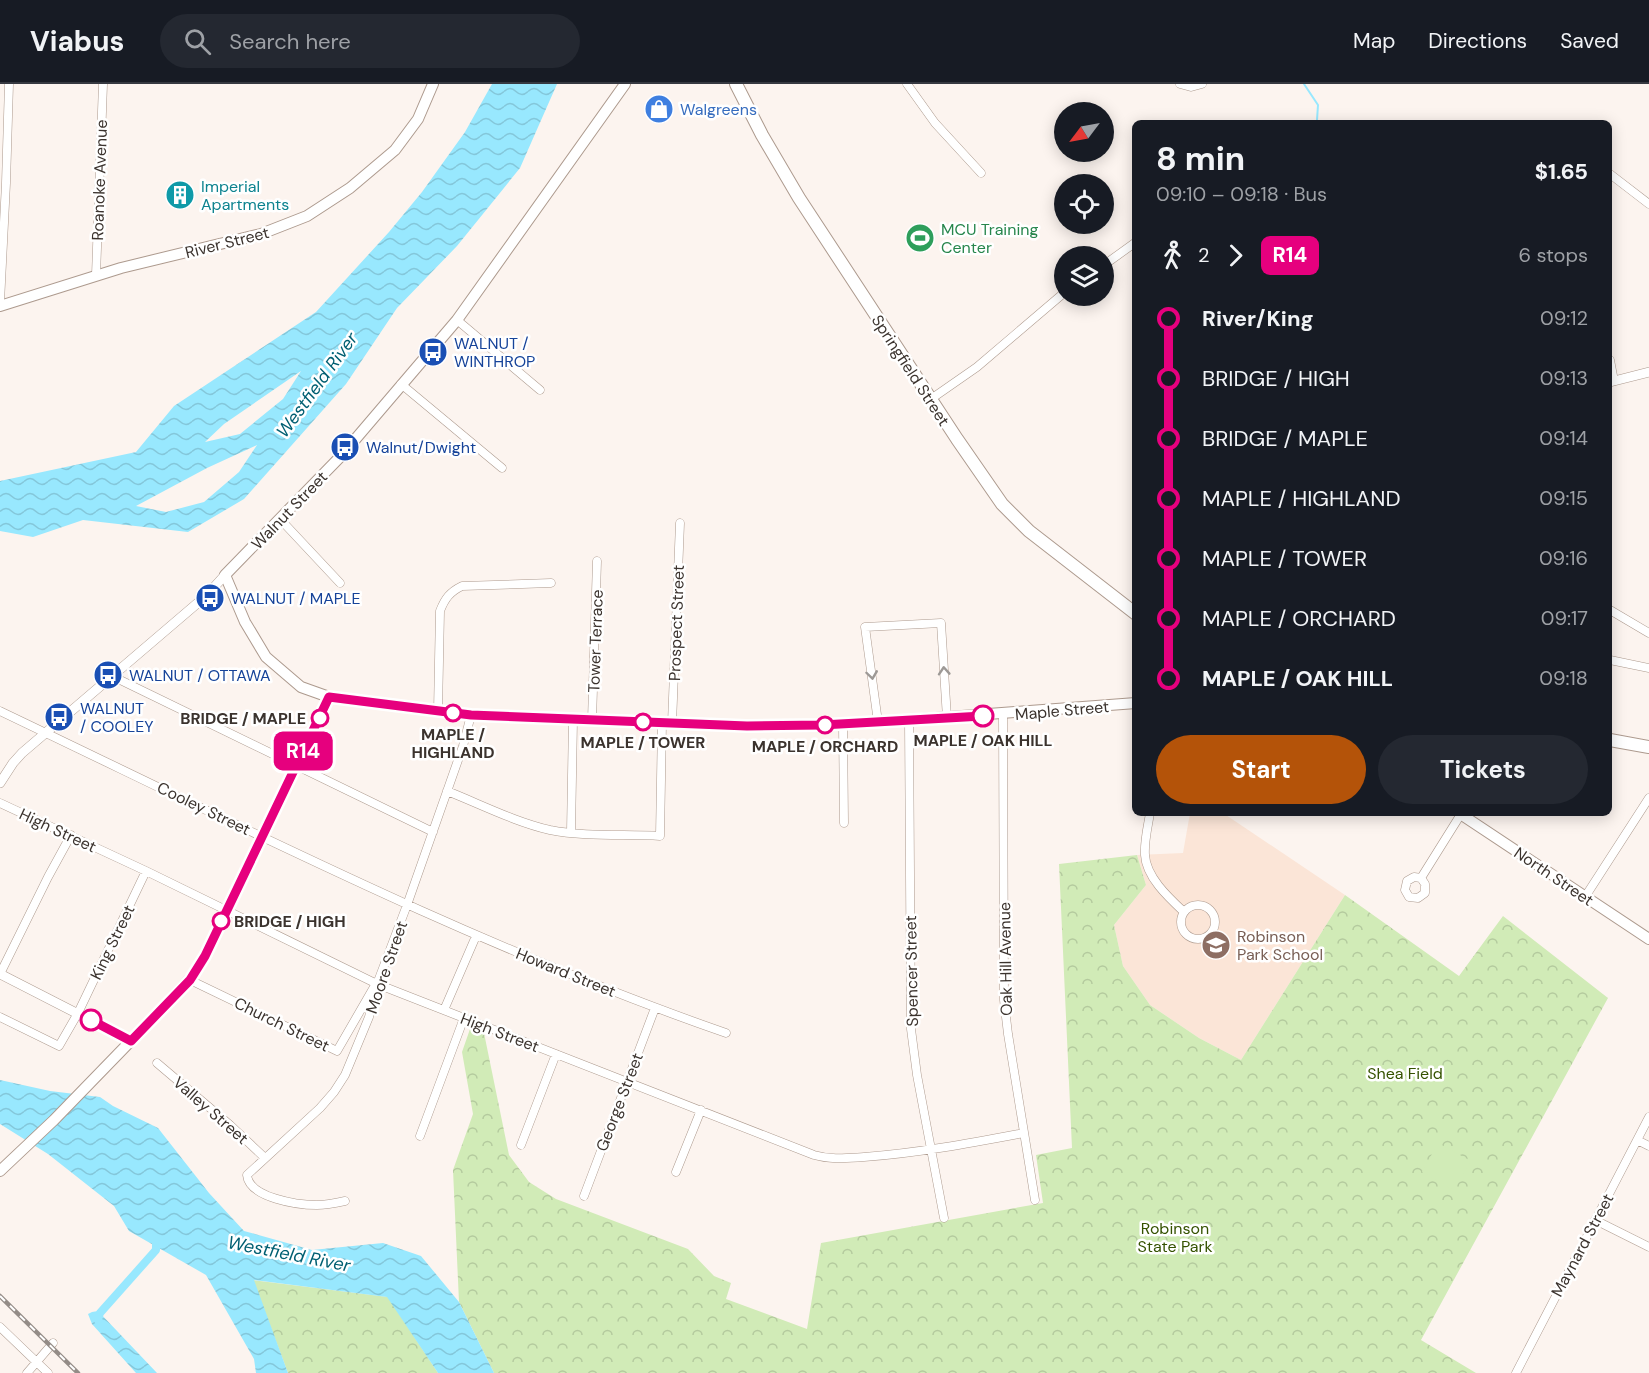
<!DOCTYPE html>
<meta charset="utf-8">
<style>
:root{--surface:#171b24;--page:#242831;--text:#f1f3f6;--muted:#9ea1a6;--line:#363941;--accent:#b45309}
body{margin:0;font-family:"DM Sans",sans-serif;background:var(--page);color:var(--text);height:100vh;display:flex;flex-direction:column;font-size:22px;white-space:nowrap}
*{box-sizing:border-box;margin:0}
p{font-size:20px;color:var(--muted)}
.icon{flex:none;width:33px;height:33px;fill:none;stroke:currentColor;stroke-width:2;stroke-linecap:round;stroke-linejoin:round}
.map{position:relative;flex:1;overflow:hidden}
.drawer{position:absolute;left:1132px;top:36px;width:480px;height:696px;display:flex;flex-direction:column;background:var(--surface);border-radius:9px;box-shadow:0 3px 15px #0003}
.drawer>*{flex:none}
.badge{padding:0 12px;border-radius:9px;font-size:21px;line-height:39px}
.needle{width:39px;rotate:238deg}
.buttons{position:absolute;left:1054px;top:18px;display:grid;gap:12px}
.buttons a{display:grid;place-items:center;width:60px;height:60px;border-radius:50%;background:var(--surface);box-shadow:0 3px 15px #0003;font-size:30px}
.map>.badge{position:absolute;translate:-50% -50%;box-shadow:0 0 0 3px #fff}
.legs{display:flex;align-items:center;gap:9px;height:66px;padding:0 24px;font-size:20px}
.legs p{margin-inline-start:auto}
.headline{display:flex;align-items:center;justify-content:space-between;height:102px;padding:0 24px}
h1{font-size:33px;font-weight:700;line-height:45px}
.primary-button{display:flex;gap:12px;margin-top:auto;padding:12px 24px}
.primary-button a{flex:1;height:69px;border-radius:36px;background:var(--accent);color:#fff;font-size:24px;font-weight:700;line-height:69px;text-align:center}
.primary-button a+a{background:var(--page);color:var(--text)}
ul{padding:0 24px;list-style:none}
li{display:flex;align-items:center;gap:21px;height:60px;font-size:22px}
li i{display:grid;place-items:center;width:9px;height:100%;margin:0 8px;background:currentColor}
li i::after{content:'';width:15px;height:15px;margin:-8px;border:4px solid;border-radius:50%;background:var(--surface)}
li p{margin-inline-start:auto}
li:first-child i{background:linear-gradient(#0000 50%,currentColor 0)}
li:last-child i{background:linear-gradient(currentColor 50%,#0000 0)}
header{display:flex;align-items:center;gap:36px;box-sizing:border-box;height:84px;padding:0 30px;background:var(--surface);border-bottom:2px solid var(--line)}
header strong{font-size:28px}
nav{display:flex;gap:33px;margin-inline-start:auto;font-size:21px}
.search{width:420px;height:54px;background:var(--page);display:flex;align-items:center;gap:15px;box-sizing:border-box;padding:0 21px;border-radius:33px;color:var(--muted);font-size:22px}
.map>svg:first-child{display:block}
.built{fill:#fbe5d7}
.park{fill:url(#park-crowns)}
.pitch{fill:#d1ebb7}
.water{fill:url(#water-waves);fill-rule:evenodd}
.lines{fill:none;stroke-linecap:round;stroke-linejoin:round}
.stream{stroke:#98e8fe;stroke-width:2}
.canal{stroke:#98e8fe;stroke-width:8}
.minor-casing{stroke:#ad9a8e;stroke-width:9}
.tertiary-casing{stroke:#ad9a8e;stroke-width:10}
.secondary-casing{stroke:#ad9a8e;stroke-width:12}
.primary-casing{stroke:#ad9a8e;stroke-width:14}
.minor{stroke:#fff;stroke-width:8}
.tertiary{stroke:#fff;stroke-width:9}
.secondary{stroke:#fff;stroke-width:10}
.primary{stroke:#fff;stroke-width:12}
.rail-casing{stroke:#948c87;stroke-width:4.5}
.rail{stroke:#fff;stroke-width:2;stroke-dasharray:7;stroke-linecap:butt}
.oneway{stroke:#9d9996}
.line-1-casing{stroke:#fff;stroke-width:14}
.line-1{stroke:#e6007e;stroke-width:9}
.stop-1-dot{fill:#fff;stroke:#e6007e;stroke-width:3}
.labels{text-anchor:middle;stroke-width:5;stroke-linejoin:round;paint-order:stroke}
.shop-label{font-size:16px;fill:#366cbe;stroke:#fff;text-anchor:start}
.street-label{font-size:16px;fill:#3b332e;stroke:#fff}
.culture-label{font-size:16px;fill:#0d838f;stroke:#fff;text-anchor:start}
.leisure-label{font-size:16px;fill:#27864d;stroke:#fff;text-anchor:start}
.transit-label{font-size:16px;fill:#164399;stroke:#fff;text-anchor:start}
.stop-label{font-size:16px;font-weight:bold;fill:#3b332e;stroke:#fff}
.education-label{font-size:16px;fill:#785e54;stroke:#fff;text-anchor:start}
.park-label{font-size:16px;fill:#355200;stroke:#fff}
.water-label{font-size:18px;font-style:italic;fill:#005f72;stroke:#fff}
</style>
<header>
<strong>Viabus</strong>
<div class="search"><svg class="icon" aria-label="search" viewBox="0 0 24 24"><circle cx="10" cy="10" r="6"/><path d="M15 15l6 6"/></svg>Search here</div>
<nav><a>Map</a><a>Directions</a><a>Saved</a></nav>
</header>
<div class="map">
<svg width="1649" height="1289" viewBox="0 0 1649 1289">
<defs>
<pattern id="park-crowns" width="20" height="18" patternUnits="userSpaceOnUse" patternTransform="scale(1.5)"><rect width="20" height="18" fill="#d1ebb7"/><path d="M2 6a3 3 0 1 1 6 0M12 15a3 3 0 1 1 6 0" fill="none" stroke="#b4ca9e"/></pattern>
<pattern id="water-waves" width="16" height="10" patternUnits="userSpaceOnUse" patternTransform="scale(1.5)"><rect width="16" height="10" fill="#98e8fe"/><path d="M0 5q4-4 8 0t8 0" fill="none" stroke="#84c7da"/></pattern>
</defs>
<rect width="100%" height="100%" fill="#fcf4ef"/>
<path class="built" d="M 1190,729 L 1223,729 L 1345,811 L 1241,976 L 1199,954 L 1150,921 L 1123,882 L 1114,841 L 1146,801 L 1137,771 L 1183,769 Z"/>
<path class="park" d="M 1137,771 L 1146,801 L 1114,841 L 1123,882 L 1150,921 L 1199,954 L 1241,976 L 1345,811 L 1459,892 L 1503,832 L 1608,914 L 1421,1256 L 1476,1289 L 494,1289 L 459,1218 L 453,1086 L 473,1030 L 462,968 L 470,945 L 484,949 L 509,1071 L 529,1098 L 556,1115 L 688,1165 L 714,1192 L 731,1199 L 726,1215 L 807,1245 L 821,1159 L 1043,1119 L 1036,1071 L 1072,1064 L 1059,780 Z
M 253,1196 L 388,1213 L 438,1289 L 288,1289 Z"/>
<path class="pitch" d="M 1438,1059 L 1471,1077 L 1454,1106 L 1422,1088 Z"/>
<path class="water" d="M 492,0 L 557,0 L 520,84 L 457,162 L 397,224 L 346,300 L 244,415 L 188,448 L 83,436 L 33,453 L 0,447 L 0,397 L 136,368 L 174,322 L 316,228 L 389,148 L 422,108 L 465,48 ZM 301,287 L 283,315 L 240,350 L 205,358 L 224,340 ZM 257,361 L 239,388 L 204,418 L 166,428 L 136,422 L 207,384 Z
M 0,996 L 50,1007 L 100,1013 L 113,1022 L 158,1044 L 209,1109 L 244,1147 L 312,1166 L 383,1159 L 421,1172 L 459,1218 L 494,1289 L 438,1289 L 387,1213 L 254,1196 L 288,1289 L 256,1289 L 254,1275 L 206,1191 L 129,1147 L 114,1122 L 48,1070 L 0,1040 Z
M 98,1227 L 157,1289 L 136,1289 L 92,1240 L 88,1230 L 92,1228 Z"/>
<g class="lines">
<path class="stream" d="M 1304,0 L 1318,21 L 1317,36 L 1319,39"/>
<path class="canal" d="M 98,1236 L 100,1229 L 156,1166 L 156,1154"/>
<g class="minor-casing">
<path id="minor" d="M 907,0 L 935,39 L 981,89
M 1180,0 L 1191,3 L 1202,0
M 1610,90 L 1649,120
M 1104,181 L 1136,158
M 96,191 L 103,0
M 0,218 L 6,99 L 9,0
M 457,236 L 540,306
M 1610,276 L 1614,297
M 401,300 L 502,384
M 931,315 L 977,283 L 1065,208
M 280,435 L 340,499
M 1610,526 L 1649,549
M 1610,576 L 1649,584
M 112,592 L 433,748
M 0,627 C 239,741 475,862 726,949
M 438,627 L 440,527 C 445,514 450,508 462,502 L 551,499
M 1003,631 L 1004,916 L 1008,950 L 1035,1116
M 592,636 L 597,477
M 909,636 L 911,945 L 917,991 L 944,1134
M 878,638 L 865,543 L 941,539 L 947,634
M 672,639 L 680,439
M 843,640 L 844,739
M 447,707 C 480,720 515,738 550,746 C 585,753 624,750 660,752 L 662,639
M 0,719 L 146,787 L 377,900 L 814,1071 C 831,1076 847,1074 864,1073 C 918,1069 971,1059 1024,1049
M 1150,729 C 1148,742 1144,757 1145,771 C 1146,793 1169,814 1184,828
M 571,748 L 573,636
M 1421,794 L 1425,800 L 1425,809 L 1418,814 L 1409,813 L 1405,806 L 1407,797 L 1414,793 L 1421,794 L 1461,730
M 1585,813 L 1649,714
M1181 838a17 17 0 1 1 34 0a17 17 0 1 1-34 0Z
M 0,890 L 48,793 L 71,751
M 190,896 L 337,967 L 374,903
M 444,926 L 476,852
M 0,933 L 59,962 L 78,929 L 146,787
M 157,979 L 230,1041 L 265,1074
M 420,1052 L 464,934
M 1637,1056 L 1649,1062
M 521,1061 L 556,970
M 676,1088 L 701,1026
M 584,1112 L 655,924
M 345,1117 C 336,1119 326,1121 317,1121 C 298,1121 249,1114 247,1091 L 320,1024 L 334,1008 L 345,991 L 369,933 L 377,900 L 407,821 L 463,662 L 471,631
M 1595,1136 L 1649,1163
M 0,1243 L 48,1289
M 27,1289 L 53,1259
M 1516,1289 L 1649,1033"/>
</g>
<g class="tertiary-casing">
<path id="tertiary" d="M 1610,298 L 1649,288
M 0,699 L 13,679 L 22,669 L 207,511 L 225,491
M 0,890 L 131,957"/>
</g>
<g class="secondary-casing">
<path id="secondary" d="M 625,0 L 457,236 L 341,372 L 225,491 L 245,538 L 266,573 L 301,603 L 329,613 L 471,631 L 747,642 L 823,641 L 909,636 L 1136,619
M 0,222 L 121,184 L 261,150 L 307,132 L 350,104 L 395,66 L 418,35 L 433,0
M 1459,729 L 1649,855
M 0,1087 L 54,1036 L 153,934 L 190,895 L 205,872 L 329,613"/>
</g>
<g class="primary-casing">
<path id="primary" d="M 736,0 L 762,51 L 799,114 L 957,355 L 1002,420 L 1029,447 L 1136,530
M 1610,656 L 1649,663"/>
</g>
<use href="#minor" class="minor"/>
<use href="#tertiary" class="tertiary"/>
<use href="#secondary" class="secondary"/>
<use href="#primary" class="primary"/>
<g class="rail-casing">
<path id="rail" d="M 0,1212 L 78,1289"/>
</g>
<use href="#rail" class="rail"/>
</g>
<defs><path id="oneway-chevron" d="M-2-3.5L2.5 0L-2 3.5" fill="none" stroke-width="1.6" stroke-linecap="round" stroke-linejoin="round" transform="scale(1.5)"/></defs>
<g class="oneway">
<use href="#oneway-chevron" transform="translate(944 587) rotate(-94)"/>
<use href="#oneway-chevron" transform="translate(872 591) rotate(82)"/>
</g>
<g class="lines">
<g class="line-1-casing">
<path id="line-1" d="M 91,936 L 131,957 L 190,896 L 205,872 L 329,613 L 471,631 L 747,642 L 822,641 L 983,632"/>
</g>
<use href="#line-1" class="line-1"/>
</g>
<defs>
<g id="shop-disc" transform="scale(1.5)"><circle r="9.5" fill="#3f7fe0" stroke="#fff"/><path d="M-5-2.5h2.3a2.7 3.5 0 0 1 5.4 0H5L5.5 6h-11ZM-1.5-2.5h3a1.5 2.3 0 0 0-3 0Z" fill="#fff"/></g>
<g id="building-disc" transform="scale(1.5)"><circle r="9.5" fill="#0f9aa8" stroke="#fff"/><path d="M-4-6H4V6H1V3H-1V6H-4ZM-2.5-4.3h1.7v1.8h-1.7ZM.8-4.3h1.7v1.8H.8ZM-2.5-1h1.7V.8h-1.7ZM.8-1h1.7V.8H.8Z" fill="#fff"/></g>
<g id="stadium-disc" transform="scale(1.5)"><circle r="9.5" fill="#2e9e5b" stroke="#fff"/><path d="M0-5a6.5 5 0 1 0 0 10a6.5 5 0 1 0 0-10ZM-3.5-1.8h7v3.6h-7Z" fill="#fff"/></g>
<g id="bus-disc" transform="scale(1.5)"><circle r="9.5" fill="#1a4fb4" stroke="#fff"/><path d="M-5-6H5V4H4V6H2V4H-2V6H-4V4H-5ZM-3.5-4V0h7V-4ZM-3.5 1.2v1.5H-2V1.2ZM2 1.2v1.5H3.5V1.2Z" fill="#fff"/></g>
<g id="school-disc" transform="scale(1.5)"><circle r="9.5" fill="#8d6e63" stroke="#fff"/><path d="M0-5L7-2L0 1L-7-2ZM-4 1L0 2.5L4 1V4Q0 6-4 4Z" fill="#fff"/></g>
</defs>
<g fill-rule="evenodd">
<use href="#shop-disc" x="659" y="25"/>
<use href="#building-disc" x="180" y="111"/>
<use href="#stadium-disc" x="920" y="154"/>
<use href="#bus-disc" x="433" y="268"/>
<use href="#bus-disc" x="345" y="363"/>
<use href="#bus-disc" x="210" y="514"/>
<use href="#bus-disc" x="108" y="591"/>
<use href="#bus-disc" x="59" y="633"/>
<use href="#school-disc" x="1216" y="861"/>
</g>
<g class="stop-1-dot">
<circle cx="453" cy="629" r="8"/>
<circle cx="983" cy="632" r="10"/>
<circle cx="320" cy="634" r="8"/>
<circle cx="643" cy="638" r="8"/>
<circle cx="825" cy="641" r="8"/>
<circle cx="221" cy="837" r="8"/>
<circle cx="91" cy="936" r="10"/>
</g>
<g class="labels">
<g class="shop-label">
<text x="680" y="31">Walgreens</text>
</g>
<g class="street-label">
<text transform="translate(99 96) rotate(-88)" y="6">Roanoke Avenue</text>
<text transform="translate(227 158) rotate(-14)" y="6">River Street</text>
<text transform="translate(911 286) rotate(57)" y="6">Springfield Street</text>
<text transform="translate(289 426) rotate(-46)" y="6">Walnut Street</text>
<text transform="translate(676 539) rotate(-88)" y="6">Prospect Street</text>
<text transform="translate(595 557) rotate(-88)" y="6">Tower Terrace</text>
<text transform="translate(1062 626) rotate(-5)" y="6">Maple Street</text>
<text transform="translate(204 724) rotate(26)" y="6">Cooley Street</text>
<text transform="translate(58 746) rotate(25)" y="6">High Street</text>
<text transform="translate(1554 792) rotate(34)" y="6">North Street</text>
<text transform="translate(112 858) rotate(-64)" y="6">King Street</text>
<text transform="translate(1005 875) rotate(-91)" y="6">Oak Hill Avenue</text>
<text transform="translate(386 883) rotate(-71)" y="6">Moore Street</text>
<text transform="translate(911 887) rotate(-91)" y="6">Spencer Street</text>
<text transform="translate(566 888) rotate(22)" y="6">Howard Street</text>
<text transform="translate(282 940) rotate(26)" y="6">Church Street</text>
<text transform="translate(500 948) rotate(21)" y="6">High Street</text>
<text transform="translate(619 1018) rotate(-69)" y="6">George Street</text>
<text transform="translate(211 1026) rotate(41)" y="6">Valley Street</text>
<text transform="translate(1582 1161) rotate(-62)" y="6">Maynard Street</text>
</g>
<g class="culture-label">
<text x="201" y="108">Imperial<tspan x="201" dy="18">Apartments</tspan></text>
</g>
<g class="leisure-label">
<text x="941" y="151">MCU Training<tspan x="941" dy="18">Center</tspan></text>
</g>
<g class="transit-label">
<text x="454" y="265">WALNUT /<tspan x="454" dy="18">WINTHROP</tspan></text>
<text x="366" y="369">Walnut/Dwight</text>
<text x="231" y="520">WALNUT / MAPLE</text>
<text x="129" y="597">WALNUT / OTTAWA</text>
<text x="80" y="630">WALNUT<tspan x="80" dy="18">/ COOLEY</tspan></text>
</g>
<g class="stop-label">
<text x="306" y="640" text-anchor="end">BRIDGE / MAPLE</text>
<text x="453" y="656">MAPLE /<tspan x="453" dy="18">HIGHLAND</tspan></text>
<text x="983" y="662">MAPLE / OAK HILL</text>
<text x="643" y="664">MAPLE / TOWER</text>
<text x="825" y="668">MAPLE / ORCHARD</text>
<text x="234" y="843" text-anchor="start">BRIDGE / HIGH</text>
</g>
<g class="education-label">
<text x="1237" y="858">Robinson<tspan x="1237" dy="18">Park School</tspan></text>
</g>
<g class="park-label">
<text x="1405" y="995">Shea Field</text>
<text x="1175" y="1150">Robinson<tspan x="1175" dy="18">State Park</tspan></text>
</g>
<g class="water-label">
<text transform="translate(317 301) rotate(-54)" y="6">Westfield River</text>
<text transform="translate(289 1170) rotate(11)" y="6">Westfield River</text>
</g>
</g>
</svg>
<div class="buttons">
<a><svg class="needle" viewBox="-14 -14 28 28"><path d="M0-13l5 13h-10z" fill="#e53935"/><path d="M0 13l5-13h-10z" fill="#9ea1a6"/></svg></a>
<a><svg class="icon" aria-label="locate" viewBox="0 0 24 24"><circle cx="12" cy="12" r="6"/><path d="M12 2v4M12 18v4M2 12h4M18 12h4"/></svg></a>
<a><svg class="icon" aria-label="layers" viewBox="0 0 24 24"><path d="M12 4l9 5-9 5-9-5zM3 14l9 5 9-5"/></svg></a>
</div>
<b class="badge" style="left:303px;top:667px;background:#e6007e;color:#fff">R14</b>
<section class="drawer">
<div class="headline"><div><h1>8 min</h1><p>09:10 – 09:18 · Bus</p></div><b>$1.65</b></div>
<div class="legs"><svg class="icon" aria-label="walk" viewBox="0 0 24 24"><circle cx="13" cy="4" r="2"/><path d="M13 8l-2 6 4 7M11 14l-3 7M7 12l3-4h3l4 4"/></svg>2<svg class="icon" aria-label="forward" viewBox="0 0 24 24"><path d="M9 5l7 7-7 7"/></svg><b class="badge" style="background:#e6007e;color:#fff">R14</b><p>6 stops</p></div>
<ul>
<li><i style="color:#e6007e"></i><b>River/King</b><p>09:12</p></li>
<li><i style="color:#e6007e"></i><span>BRIDGE / HIGH</span><p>09:13</p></li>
<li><i style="color:#e6007e"></i><span>BRIDGE / MAPLE</span><p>09:14</p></li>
<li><i style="color:#e6007e"></i><span>MAPLE / HIGHLAND</span><p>09:15</p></li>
<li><i style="color:#e6007e"></i><span>MAPLE / TOWER</span><p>09:16</p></li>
<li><i style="color:#e6007e"></i><span>MAPLE / ORCHARD</span><p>09:17</p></li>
<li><i style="color:#e6007e"></i><b>MAPLE / OAK HILL</b><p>09:18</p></li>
</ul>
<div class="primary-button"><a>Start</a><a>Tickets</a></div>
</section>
</div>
